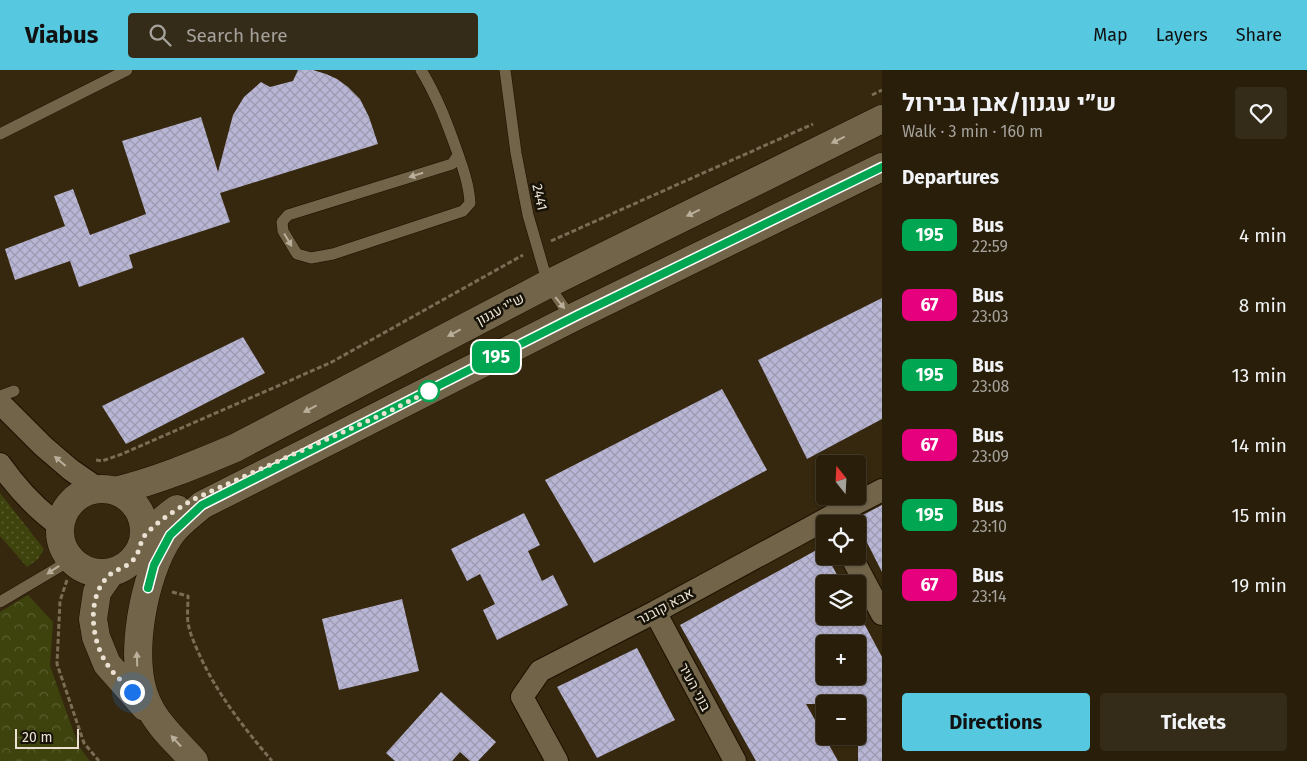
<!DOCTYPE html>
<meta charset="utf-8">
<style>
:root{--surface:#281e0a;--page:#342b18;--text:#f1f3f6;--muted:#a5a29c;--line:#443c2b;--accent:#56c9e1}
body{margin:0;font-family:"Fira Sans",Heebo,sans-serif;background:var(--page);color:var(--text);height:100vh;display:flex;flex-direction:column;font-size:19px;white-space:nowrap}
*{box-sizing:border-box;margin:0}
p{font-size:16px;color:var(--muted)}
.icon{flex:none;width:28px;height:28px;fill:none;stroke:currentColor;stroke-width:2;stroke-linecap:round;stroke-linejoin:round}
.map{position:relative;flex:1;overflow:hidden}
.details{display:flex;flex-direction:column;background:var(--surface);width:425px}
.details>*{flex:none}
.badge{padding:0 10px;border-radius:8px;font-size:18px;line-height:32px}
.needle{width:32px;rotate:342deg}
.buttons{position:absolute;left:816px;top:385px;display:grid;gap:10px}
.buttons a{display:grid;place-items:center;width:50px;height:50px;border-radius:5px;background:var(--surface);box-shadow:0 1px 4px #0004,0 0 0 1px var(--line);font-size:25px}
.scale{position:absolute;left:15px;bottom:12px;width:64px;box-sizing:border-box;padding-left:5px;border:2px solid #eae1d2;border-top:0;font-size:14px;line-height:18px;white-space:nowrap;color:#eae1d2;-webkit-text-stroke:4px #171207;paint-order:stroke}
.you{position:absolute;width:25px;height:25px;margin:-12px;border:4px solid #fff;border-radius:50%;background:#1a73e8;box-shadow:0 0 0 8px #1a73e833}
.map>.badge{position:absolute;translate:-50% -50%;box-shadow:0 0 0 2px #fff}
h2{padding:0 20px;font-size:19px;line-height:45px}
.round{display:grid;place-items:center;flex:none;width:52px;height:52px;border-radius:5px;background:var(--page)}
.summary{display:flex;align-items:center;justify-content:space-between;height:85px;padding:0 20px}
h1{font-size:24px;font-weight:700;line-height:38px}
.action{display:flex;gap:10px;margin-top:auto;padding:10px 20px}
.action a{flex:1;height:58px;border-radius:5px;background:var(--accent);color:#111;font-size:20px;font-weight:700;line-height:58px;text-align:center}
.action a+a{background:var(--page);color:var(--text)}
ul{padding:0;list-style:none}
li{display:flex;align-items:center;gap:15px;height:70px;padding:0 20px}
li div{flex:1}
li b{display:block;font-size:19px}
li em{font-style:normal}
li .badge{min-width:55px;font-weight:700;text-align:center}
header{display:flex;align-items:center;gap:30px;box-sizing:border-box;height:70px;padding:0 25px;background:var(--accent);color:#111}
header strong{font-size:24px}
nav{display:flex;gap:28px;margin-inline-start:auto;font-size:18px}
.search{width:350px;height:45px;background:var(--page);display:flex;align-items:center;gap:12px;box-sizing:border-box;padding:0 18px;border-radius:5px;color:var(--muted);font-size:19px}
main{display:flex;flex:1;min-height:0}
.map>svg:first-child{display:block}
.grass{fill:url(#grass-dots)}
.forest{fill:url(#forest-crowns)}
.building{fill:url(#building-cross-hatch);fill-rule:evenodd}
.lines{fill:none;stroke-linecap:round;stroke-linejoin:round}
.lane-casing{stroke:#1c1000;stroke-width:12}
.street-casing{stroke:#1c1000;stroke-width:24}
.secondary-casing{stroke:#1c1000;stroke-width:29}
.path{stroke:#796d57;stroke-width:3;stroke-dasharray:5 2.5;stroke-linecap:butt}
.lane{stroke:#726449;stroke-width:11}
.street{stroke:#726449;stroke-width:22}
.secondary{stroke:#726449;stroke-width:28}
.oneway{fill:#baaf9b}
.line-casing{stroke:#fff;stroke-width:11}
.line{stroke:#00a651;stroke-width:8}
.walk{stroke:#eae1d2;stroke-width:5;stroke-dasharray:0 9}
.stop-dot{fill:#fff;stroke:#00a651;stroke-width:2.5}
.labels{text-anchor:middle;stroke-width:5;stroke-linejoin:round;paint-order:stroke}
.street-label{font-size:14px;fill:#eae1d2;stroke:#171207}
</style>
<header>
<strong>Viabus</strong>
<div class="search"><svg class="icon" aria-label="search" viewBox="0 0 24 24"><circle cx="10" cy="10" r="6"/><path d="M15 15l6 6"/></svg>Search here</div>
<nav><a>Map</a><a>Layers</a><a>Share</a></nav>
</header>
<main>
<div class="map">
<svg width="882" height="691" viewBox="0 0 882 691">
<defs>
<pattern id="grass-dots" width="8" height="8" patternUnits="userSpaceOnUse" patternTransform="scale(1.25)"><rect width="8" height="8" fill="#3e430d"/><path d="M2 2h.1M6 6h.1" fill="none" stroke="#5a5e2f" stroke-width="1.8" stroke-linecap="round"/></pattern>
<pattern id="forest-crowns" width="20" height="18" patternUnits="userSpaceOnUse" patternTransform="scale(1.25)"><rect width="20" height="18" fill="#3e430d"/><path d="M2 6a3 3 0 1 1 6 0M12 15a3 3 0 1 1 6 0" fill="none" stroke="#5a5e2f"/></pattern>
<pattern id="building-cross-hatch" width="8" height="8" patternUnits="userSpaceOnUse" patternTransform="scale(1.25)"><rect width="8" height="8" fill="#b9b6d5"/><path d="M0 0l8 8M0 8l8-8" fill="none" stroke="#9c9ab0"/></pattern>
</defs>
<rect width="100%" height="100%" fill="#35280e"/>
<path class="grass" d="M 0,423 L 44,479 L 38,489 L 27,497 L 0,466 Z"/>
<path class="forest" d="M 28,525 L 53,552 L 50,596 L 79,677 L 90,691 L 0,691 L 0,542 Z"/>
<path class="building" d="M 298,0 L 313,0 L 326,4 L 337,9 L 348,17 L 360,29 L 369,47 L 378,74 L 220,123 L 230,152 L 129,185 L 133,198 L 79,217 L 70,191 L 15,210 L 5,179 L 65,156 L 54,126 L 73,119 L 90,165 L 146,144 L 122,71 L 201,47 L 218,102 L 233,45 L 244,27 L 261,12 L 270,17 L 293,11 Z
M 882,228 L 882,349 L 807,389 L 758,290 Z
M 243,267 L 265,303 L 126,374 L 102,336 Z
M 722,319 L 767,400 L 594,493 L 545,410 Z
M 882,435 L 882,502 L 855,449 Z
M 524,443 L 540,475 L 528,481 L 542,511 L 553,505 L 568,535 L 497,570 L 483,540 L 495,534 L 480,504 L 467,511 L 451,479 Z
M 822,477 L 842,514 L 825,514 L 825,546 L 858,546 L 858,542 L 882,587 L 882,691 L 858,691 L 858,634 L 806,634 L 838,691 L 756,691 L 680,555 ZM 825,574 L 858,574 L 858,606 L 825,606 Z
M 402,529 L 419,601 L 339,620 L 322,549 Z
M 637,578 L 675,650 L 597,688 L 557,617 Z
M 441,622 L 496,672 L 478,691 L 470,691 L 460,682 L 452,691 L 395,691 L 386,683 Z"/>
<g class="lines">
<g class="lane-casing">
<path id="lane" d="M 421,0 C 437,26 447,53 457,81 C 463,98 469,115 470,133 L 463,141 L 333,184 L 311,188 L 297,184 L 283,161 L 282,152 L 288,145 L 452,94 L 458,85
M 505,0 L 516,83 L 528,145 L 548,214 L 565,239 L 576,244
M 0,64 L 127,0
M 0,326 L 14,321
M 0,532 L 59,497 L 65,487 L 64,480"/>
</g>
<g class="street-casing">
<path id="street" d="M 0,333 L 43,376 L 71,400 L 100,420
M 0,394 C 17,418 36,439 60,456
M 851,486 L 882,544
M 655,542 L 735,691
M 557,691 L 522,627 L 540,601 L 655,542 L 830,447 L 882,420"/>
</g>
<g class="secondary-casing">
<path id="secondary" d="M60 461a42 42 0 1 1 84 0a42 42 0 1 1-84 0Z
M 115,421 C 156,411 195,395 235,378 L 548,214 L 882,49
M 144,466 L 169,445 L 177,439
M 111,502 L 97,522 L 93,549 L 96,567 L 107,594 L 145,637
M 194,691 C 177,672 157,655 147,632 C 127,590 144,504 169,467 C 177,454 191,445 202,435 L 578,245 L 882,97"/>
</g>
<path class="path" d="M 872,25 L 882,20
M 551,171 L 813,54
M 96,390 L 102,391 L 122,384 L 330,293 L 523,185
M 67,510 L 60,531 L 57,594 L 84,673 L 99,691
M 172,522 L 188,526 C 188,534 187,544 188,553 C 190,564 195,575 200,586 C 218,625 244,658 272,691"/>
<use href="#lane" class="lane"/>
<use href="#street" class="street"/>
<use href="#secondary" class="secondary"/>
</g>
<defs><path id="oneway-solid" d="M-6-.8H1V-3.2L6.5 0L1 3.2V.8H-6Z" transform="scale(1.25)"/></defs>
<g class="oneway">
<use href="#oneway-solid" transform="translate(838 70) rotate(154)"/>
<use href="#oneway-solid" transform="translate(416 105) rotate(163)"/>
<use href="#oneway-solid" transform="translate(693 143) rotate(154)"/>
<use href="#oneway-solid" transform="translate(288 170) rotate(59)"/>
<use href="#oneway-solid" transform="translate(560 233) rotate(51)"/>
<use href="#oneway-solid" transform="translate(454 263) rotate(152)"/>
<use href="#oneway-solid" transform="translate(310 339) rotate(152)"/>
<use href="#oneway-solid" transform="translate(60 391) rotate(-139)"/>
<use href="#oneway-solid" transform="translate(53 500) rotate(146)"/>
<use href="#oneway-solid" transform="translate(137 589) rotate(-92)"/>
<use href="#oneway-solid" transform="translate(176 671) rotate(-133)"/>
</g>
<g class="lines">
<g class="line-casing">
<path id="line" d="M 148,518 L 154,495 L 170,465 L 202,435 L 578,245 L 882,97"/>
</g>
<use href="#line" class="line"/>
<path class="walk" d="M 132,622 C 124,613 113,604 107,594 C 92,572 87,533 104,511 C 113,498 125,500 134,489 C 140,482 140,471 145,465 C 159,450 177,439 194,429 L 392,340 L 429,321"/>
</g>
<circle class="stop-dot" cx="429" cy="321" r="10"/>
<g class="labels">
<g class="street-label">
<text transform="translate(540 127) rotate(78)" y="5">2441</text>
<text transform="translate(500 239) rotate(-28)" y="5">ש''י עגנון</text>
<text transform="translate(665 536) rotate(-28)" y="5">אבא קובנר</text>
<text transform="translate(695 617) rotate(62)" y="5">בוני העיר</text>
</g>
</g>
</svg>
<div class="buttons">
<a><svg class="needle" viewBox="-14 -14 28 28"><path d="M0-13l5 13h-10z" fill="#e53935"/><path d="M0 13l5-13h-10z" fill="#a5a29c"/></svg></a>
<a><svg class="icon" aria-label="locate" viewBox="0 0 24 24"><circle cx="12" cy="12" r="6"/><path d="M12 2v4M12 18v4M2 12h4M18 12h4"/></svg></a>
<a><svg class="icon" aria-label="layers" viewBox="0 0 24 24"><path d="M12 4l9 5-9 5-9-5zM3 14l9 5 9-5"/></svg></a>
<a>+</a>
<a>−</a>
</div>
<div class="scale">20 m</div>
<div class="you" style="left:132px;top:622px"></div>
<b class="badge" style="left:496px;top:287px;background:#00a651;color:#fff">195</b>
</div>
<section class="details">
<div class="summary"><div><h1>ש״י עגנון/אבן גבירול</h1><p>Walk · 3 min · 160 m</p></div><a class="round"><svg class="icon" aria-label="heart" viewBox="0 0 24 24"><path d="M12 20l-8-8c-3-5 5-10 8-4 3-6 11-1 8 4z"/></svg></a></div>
<h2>Departures</h2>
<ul>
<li><span class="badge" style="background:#00a651;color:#fff">195</span><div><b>Bus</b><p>22:59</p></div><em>4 min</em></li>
<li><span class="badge" style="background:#e6007e;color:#fff">67</span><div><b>Bus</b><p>23:03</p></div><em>8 min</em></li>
<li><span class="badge" style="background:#00a651;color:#fff">195</span><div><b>Bus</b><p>23:08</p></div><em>13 min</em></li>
<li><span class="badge" style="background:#e6007e;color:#fff">67</span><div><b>Bus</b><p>23:09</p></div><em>14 min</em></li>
<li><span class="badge" style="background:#00a651;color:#fff">195</span><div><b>Bus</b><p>23:10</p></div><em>15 min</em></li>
<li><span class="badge" style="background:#e6007e;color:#fff">67</span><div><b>Bus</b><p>23:14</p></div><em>19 min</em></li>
</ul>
<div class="action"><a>Directions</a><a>Tickets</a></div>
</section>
</main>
